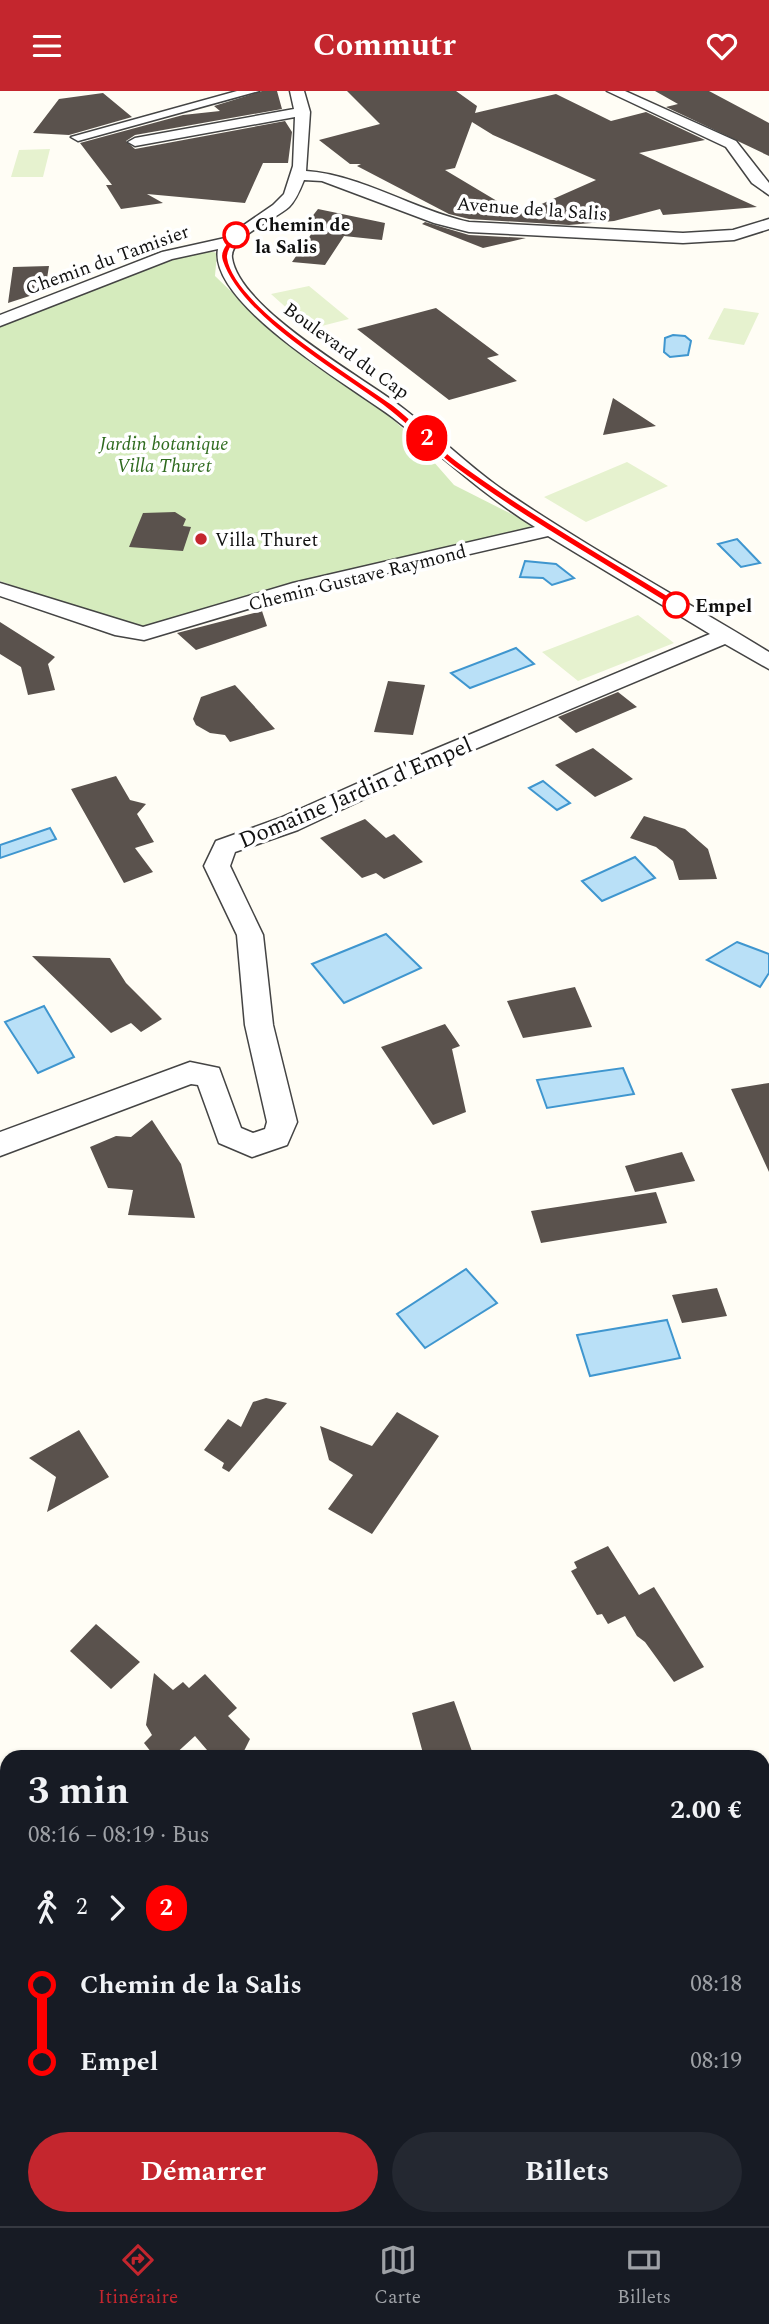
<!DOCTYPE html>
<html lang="fr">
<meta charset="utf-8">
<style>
:root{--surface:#171b24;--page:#242831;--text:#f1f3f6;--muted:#9ea1a6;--line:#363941;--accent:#c4262e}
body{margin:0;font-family:Spectral,serif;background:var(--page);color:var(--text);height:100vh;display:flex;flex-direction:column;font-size:26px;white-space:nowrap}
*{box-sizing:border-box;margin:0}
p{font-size:23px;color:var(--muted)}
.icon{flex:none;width:38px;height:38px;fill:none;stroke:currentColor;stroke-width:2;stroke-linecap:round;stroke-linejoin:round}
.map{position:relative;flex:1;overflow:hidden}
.panel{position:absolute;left:0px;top:1659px;width:770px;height:476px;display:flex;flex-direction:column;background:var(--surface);border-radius:21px 21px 0 0;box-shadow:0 2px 5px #0004}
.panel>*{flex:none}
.badge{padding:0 14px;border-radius:23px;font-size:24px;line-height:46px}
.map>.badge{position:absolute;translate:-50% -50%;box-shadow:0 0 0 4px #fff}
.legs{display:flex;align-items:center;gap:10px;height:77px;padding:0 28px;font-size:23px}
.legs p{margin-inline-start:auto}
.headline{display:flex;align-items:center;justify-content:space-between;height:119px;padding:0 28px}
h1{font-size:38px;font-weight:700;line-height:52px}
.cta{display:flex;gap:14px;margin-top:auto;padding:14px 28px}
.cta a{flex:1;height:80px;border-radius:42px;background:var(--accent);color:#fff;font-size:28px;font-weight:700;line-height:80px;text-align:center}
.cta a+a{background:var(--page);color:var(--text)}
ul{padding:0 28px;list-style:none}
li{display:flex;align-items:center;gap:24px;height:77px;font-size:26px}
li i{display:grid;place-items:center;width:10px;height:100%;margin:0 9px;background:currentColor}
li i::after{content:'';width:18px;height:18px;margin:-9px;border:5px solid;border-radius:50%;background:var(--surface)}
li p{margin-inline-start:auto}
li:first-child i{background:linear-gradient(#0000 50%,currentColor 0)}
li:last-child i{background:linear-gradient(currentColor 50%,#0000 0)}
header{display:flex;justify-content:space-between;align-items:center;height:91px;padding:0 28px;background:var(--accent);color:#fff;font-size:32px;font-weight:700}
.tabs{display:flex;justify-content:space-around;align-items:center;height:98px;border-top:2px solid var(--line);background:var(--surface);font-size:19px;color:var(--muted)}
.tabs a{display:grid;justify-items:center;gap:4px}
.tabs .selected{color:var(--accent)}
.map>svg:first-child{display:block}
.green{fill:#d5ebbd}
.pitch{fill:#e6f2cf}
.water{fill:#b9e0f7;stroke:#3f96cf;stroke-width:2}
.building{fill:#5a524d;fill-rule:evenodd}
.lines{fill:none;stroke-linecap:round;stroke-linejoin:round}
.minor-casing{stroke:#444;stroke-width:3}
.minor{fill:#fff;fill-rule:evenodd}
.line-1{fill:#f00;stroke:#fff;stroke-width:2}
.stop-1-dot{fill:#fff;stroke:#f00;stroke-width:3.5}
.poi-dot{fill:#c4262e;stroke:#fff;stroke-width:2.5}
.labels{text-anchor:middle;stroke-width:7;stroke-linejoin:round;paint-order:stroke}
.far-street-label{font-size:19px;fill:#111;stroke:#fff}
.far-stop-label{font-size:19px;font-weight:bold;fill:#111;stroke:#fff;text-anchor:start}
.far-park-label{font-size:19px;font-style:italic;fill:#2f6b1f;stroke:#fff}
.far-poi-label{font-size:19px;fill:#111;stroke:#fff;text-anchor:start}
.street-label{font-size:23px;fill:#111;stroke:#fff}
</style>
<header><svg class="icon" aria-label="menu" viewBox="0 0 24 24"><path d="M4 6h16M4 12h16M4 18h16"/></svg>Commutr<svg class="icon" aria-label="heart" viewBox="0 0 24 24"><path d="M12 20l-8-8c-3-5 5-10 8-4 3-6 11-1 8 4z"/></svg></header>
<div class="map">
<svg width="769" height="2135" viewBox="0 0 769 2135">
<rect width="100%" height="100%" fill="#fffdf5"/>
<path class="green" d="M 201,158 L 217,162 L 215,185 L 272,240 L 311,272 L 378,315 L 411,345 L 454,394 L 533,434 L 534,437 L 148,537 L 123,535 L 0,490 L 0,235 Z"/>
<path class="pitch" d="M 50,58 L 43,86 L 11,86 L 19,59 Z
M 309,195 L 349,228 L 310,238 L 271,203 Z
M 724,217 L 759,222 L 744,254 L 708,248 Z
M 627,371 L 668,395 L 586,431 L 544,406 Z
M 638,524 L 674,552 L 578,590 L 542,561 Z"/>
<path class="water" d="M 673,244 L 685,245 L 691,250 L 688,264 L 670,266 L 664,261 L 665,247 Z
M 737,448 L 760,472 L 741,476 L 718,453 Z
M 525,470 L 556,473 L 574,487 L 552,494 L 543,487 L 520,486 Z
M 516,557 L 534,573 L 470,597 L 451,582 Z
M 543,690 L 570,712 L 557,719 L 529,697 Z
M 50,737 L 56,748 L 0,767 L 0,754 Z
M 635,766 L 655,787 L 602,810 L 582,790 Z
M 386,843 L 421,877 L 344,912 L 312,873 Z
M 737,851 L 769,863 L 769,882 L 760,896 L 707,869 Z
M 44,915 L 74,966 L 38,982 L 5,931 Z
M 623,977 L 634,1003 L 547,1017 L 537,989 Z
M 466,1178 L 497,1212 L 425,1257 L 397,1223 Z
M 667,1229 L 680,1267 L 590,1285 L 577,1244 Z"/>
<path class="building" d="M 262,0 L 277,0 L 282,18 L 135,44 L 126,50 L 135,58 L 285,30 L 292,41 L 288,72 L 263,72 L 245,112 L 147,103 L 163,112 L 121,118 L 106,94 L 112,94 L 80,52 L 183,24 L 220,20 L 214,15 Z
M 347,0 L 456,0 L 477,15 L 475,22 L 556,3 L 611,30 L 646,21 L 705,49 L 639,62 L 757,116 L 663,124 L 660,118 L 614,130 L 569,134 L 469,128 L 449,123 L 357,75 L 361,73 L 350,73 L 319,49 L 380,33 ZM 472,31 L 493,44 L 596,89 L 519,123 L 445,79 L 455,77 Z
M 655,0 L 709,0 L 769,32 L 769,65 L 666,16 L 678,13 Z
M 103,2 L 132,26 L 69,44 L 33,42 L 59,8 Z
M 318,118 L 385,132 L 382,149 L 344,145 L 325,174 L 292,171 L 312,142 L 300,141 Z
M 425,131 L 469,144 L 526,147 L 483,157 L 422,133 Z
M 49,175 L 45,200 L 8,212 L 13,176 Z
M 436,217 L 499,264 L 487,267 L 517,290 L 449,309 L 357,238 Z
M 613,307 L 656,335 L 603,344 Z
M 175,421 L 186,428 L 183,435 L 191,436 L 183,460 L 129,456 L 143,422 Z
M 262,520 L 267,535 L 196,559 L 177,542 Z
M 0,531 L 55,566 L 48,573 L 55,599 L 28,604 L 21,576 L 0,563 Z
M 388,590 L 425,594 L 413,644 L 374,641 Z
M 235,594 L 275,638 L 230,651 L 225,644 L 210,642 L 196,634 L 193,628 L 201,606 Z
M 618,601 L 637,616 L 576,642 L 558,626 Z
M 593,657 L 633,688 L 595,706 L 555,674 Z
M 116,685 L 130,709 L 146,713 L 137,723 L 154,751 L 135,757 L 153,781 L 124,792 L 71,698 Z
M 644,725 L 685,738 L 708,758 L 717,788 L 679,789 L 673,770 L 656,756 L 630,747 Z
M 365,728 L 386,747 L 394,743 L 423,771 L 384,788 L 376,782 L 362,787 L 320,747 Z
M 32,865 L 110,867 L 126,892 L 162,928 L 141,941 L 131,932 L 111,942 Z
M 575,896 L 592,936 L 523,947 L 507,910 Z
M 445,933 L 460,955 L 452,958 L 466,1021 L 433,1034 L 381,956 Z
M 769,992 L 769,1081 L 731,998 Z
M 152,1029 L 181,1073 L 195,1127 L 128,1124 L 133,1099 L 108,1097 L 90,1056 L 116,1045 L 131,1046 Z
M 682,1061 L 695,1090 L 635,1101 L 625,1075 Z
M 656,1101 L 667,1132 L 565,1148 L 541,1152 L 531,1120 Z
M 717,1197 L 727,1225 L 682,1232 L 672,1204 Z
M 266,1307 L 287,1312 L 229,1381 L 222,1377 L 224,1372 L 204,1359 L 228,1328 L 241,1336 L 253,1311 Z
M 397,1321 L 439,1345 L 372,1443 L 328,1418 L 353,1384 L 329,1369 L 320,1335 L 372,1355 Z
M 79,1339 L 109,1386 L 47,1421 L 56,1386 L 29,1367 Z
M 608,1455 L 639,1504 L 654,1496 L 704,1576 L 674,1591 L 645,1551 L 637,1545 L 625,1525 L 608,1533 L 602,1523 L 597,1524 L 571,1480 L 577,1477 L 574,1471 Z
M 96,1533 L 140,1571 L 111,1598 L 70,1560 Z
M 154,1582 L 173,1599 L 183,1591 L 189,1597 L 205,1583 L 237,1617 L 228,1625 L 250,1648 L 241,1666 L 213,1666 L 195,1645 L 172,1666 L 155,1666 L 144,1652 L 152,1644 L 146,1634 Z
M 454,1610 L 474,1666 L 424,1666 L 412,1622 Z"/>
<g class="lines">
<g class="minor-casing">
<path id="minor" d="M 237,0 L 259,0 L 78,50 L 71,46 Z
M 290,0 L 304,0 L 310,21 L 306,80 C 362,84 414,119 469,131 L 683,142 L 733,139 L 769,128 L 769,138 L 734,149 L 683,152 L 469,141 L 434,132 L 322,90 L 304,89 C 300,99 296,109 289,116 C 275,129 229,146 232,167 C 239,216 353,281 392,309 C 431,337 464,372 503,399 C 588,457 681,507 769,561 L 769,578 L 725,553 L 437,674 L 298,739 L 235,761 L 230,775 L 263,844 L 273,934 L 297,1031 L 287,1054 L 252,1066 L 219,1052 L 198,994 L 191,993 L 0,1065 L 0,1041 L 190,971 L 219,977 L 241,1037 L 253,1042 L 265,1038 L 267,1031 L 245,934 L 237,844 L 204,775 L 216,750 L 280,727 L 421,664 L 710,543 L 548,445 L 305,501 L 144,549 L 115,544 L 0,505 L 0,492 L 143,536 L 293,492 L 535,436 C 483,404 440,363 392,326 C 352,296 208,213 218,158 L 172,168 L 0,235 L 0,224 L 162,161 L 225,147 L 273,114 L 284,103 L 293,75 L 295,26 L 135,55 L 128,51 L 135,47 L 294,18 Z
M 607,0 L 625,0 L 736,50 L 769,92 L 769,104 L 752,92 L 726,56 Z
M 769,1904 L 769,1951 L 763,1954 L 763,1907 Z
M 459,2128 L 505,2128 L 508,2135 L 462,2135 Z
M 539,2128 L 586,2128 L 583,2135 L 536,2135 Z"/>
</g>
<use href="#minor" class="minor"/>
</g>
<path class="line-1" d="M 234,143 L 240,144 C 235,151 227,159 228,167 C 235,215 353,285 392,313 C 416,331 436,355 460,372 C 530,423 606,466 680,512 L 680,516 L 673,516 C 599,470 523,427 454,376 C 430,358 410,335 386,317 C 338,281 241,227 222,170 C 218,159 228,151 234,143 Z"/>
<g class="stop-1-dot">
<circle cx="236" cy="144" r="12"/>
<circle cx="676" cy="514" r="12"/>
</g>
<circle class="poi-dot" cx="201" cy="448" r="7"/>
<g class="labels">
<g class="far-street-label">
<text transform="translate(532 117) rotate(4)" y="7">Avenue de la Salis</text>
<text transform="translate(107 168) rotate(-20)" y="7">Chemin du Tamisier</text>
<text transform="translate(347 259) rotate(36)" y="7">Boulevard du Cap</text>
<text transform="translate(357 486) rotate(-14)" y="7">Chemin Gustave Raymond</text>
</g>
<g class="far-stop-label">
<text x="255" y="140">Chemin de<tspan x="255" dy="22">la Salis</tspan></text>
<text x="695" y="521">Empel</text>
</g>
<g class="far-park-label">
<text x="164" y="359">Jardin botanique<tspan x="164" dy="22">Villa Thuret</tspan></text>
</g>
<g class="far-poi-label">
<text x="215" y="455">Villa Thuret</text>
</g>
<g class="street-label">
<text transform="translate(355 701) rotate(-23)" y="8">Domaine Jardin d'Empel</text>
</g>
</g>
</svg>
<b class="badge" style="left:427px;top:347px;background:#f00;color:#fff">2</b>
<section class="panel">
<div class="headline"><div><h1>3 min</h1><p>08:16 – 08:19 · Bus</p></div><b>2.00 €</b></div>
<div class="legs"><svg class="icon" aria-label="walk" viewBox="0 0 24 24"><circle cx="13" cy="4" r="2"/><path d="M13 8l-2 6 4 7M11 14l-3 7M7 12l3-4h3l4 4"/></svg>2<svg class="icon" aria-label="forward" viewBox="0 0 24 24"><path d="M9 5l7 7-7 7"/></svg><b class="badge" style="background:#f00;color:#fff">2</b></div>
<ul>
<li><i style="color:#f00"></i><b>Chemin de la Salis</b><p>08:18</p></li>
<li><i style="color:#f00"></i><b>Empel</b><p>08:19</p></li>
</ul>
<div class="cta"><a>Démarrer</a><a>Billets</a></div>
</section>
</div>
<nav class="tabs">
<a class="selected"><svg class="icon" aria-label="directions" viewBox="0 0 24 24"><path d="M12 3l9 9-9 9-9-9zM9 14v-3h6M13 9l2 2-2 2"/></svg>Itinéraire</a>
<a><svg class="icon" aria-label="map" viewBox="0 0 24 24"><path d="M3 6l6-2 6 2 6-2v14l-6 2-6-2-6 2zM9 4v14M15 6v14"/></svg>Carte</a>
<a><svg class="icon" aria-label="tickets" viewBox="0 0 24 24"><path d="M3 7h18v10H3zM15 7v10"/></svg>Billets</a>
</nav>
